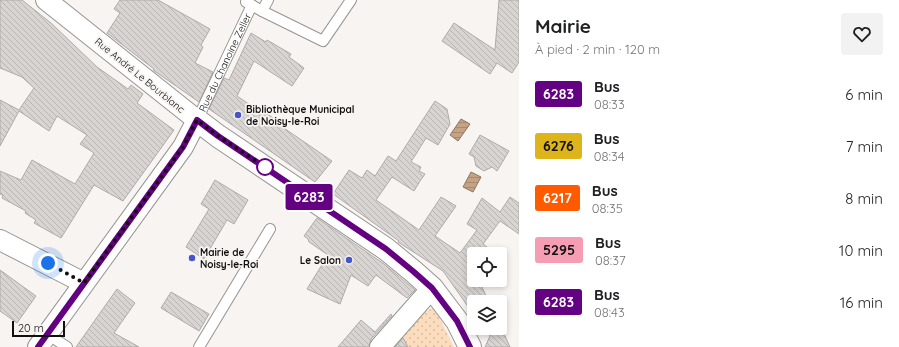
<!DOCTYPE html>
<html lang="fr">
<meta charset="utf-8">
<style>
:root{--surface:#fff;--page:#f2f2f2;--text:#202124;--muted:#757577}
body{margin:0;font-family:Quicksand,sans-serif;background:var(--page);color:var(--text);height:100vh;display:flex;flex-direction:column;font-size:15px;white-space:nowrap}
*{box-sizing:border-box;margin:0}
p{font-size:13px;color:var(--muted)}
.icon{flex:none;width:22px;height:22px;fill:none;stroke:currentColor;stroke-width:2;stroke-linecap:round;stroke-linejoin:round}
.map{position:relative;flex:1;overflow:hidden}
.drawer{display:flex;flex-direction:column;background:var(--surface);width:380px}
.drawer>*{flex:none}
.badge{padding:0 8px;border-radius:3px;font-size:14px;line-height:26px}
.controls{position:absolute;left:467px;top:247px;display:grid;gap:8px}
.controls a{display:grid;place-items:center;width:40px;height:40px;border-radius:4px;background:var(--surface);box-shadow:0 2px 6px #0003;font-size:20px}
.scale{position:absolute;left:12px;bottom:10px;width:53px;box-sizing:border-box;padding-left:4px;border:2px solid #11100f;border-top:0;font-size:11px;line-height:14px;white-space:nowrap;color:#11100f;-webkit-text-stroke:3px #f7f4f1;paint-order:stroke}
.you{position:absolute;width:20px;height:20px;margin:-10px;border:3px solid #fff;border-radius:50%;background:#1a73e8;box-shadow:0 0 0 6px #1a73e833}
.map>.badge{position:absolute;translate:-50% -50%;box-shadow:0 0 0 2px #fff}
.round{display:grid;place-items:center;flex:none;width:42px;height:42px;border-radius:4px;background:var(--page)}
.overview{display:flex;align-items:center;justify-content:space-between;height:68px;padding:0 16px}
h1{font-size:19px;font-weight:700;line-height:30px}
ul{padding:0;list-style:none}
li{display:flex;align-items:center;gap:12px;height:52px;padding:0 16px}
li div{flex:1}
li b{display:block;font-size:15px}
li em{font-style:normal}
li .badge{min-width:44px;font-weight:700;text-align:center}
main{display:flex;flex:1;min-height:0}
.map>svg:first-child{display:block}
.garden{fill:url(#garden-dots)}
.water{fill:url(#water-rules);stroke:#8e7760}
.building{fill:url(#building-back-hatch);stroke:#aeaba8}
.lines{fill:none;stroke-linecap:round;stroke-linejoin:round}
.lane-casing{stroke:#979491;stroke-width:12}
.street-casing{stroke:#979491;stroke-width:22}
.secondary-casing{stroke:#979491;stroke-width:24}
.lane{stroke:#fff;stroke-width:10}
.street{stroke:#fff;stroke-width:20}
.secondary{stroke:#fff;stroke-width:22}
.line-casing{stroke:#fff;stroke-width:9}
.line{stroke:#640082;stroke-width:6}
.walk{stroke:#11100f;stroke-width:4;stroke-dasharray:0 7.2}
.poi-dot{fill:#4655ca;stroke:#f7f4f1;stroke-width:1.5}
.stop-dot{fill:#fff;stroke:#640082;stroke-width:2}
.labels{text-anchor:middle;stroke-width:3.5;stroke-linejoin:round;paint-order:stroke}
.street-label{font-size:10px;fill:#11100f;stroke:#f7f4f1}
.poi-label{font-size:10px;font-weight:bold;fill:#11100f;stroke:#f7f4f1;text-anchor:start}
</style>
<main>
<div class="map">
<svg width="519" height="347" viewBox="0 0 519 347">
<defs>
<pattern id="garden-dots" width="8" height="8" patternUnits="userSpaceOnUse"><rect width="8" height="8" fill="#fbdcbd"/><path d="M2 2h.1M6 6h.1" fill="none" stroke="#d6bca1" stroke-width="1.8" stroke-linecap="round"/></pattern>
<pattern id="water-rules" width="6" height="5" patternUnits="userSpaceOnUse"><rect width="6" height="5" fill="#c3a383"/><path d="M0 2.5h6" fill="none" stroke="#a68b70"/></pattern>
<pattern id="building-back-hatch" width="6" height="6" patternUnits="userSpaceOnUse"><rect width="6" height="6" fill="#d7d4d1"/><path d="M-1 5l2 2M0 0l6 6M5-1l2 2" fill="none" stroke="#b8b5b2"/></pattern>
</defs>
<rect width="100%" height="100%" fill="#f7f4f1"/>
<path class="garden" d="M 434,307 L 454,347 L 393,347 L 420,315 Z"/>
<path class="water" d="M 461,119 L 470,124 L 458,141 L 450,135 Z
M 471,172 L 481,177 L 473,192 L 463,187 Z"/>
<path class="building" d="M 0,0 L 22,0 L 51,23 L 97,67 L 128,89 L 131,85 L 143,94 L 137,103 L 174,130 L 123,201 L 94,185 L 61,238 L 34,223 L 36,220 L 25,213 L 26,211 L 2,198 L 3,195 L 0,194 L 0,171 L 21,180 L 32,160 L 75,184 L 94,153 L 80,144 L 87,135 L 57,116 L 49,131 L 19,111 L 0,146 L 0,100 L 19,110 L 34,88 L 22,77 L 0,68 Z
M 120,0 L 158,0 L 210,29 L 201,45 L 203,47 L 195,63 L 213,72 L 199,102 L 153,70 L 154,69 L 107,33 L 120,13 L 114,9 Z
M 499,0 L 519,0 L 519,62 L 512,73 L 497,63 L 490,74 L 442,41 L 454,23 L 495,50 Z
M 251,33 L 266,42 L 267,40 L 291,54 L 289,57 L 304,68 L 292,86 L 254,61 L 237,96 L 262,113 L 263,111 L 279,122 L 278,124 L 332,161 L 315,182 L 209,109 L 224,78 L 229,80 Z
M 435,101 L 447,109 L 450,124 L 438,145 L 426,138 L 411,162 L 421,167 L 419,171 L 425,174 L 420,181 L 414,191 L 392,177 L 376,200 L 419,230 L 441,197 L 456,206 L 435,236 L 460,253 L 477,230 L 467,224 L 482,198 L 500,212 L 510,197 L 519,203 L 519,234 L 500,221 L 483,244 L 496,254 L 474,254 L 474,280 L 480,283 L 489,302 L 474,302 L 474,315 L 443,271 L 398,242 L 399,241 L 333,194 L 349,170 L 362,178 L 367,170 L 375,176 L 388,156 L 396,161 Z
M 480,135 L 509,151 L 497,171 L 492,167 L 484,171 L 476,166 L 474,157 L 469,154 Z
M 215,180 L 248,200 L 234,224 L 227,220 L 204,259 L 186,247 L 209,209 L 201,204 Z
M 317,218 L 384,264 L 415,290 L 407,298 L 376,275 L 368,286 L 351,275 L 340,304 L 307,289 L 328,255 L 309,242 L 308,239 L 304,236 Z
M 0,270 L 36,296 L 17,323 L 0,311 Z
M 117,289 L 135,303 L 114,333 L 139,347 L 76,347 Z
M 171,292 L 209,314 L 199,331 L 161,308 Z
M 391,314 L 392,316 L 371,339 L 369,347 L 338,347 L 361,320 L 375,332 Z
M 500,325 L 510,347 L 485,347 L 490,336 L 484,328 L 500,328 Z
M 403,338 L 408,347 L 395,347 Z"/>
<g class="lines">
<g class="lane-casing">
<g id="lane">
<path d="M 247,0 L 246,2 L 262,11 L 268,0"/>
<path d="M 262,11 L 323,41 L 351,0"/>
<path id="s1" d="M 197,120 L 252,5"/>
<path d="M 47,334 L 67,347"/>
<path d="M 199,347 L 270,229"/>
</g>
</g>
<g class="street-casing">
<path id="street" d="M 0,240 L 84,283
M 38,347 L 183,147 L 197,120 L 46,0
M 380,347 L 432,288"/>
</g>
<g class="secondary-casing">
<path id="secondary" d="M 197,120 L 218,136 L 386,249 L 414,272 L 432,288 L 457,321 L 470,347"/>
</g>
<use href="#lane" class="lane"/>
<use href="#street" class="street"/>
<use href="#secondary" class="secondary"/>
</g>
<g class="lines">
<g class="line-casing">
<path id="line" d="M 38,347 L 183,147 L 197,120 L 218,136 L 386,249 L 414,272 L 432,288 L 457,321 L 470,347"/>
</g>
<use href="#line" class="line"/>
<path class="walk" d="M 48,263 L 84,283 L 183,147 L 197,120 L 218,136 L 265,167"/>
</g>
<g class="poi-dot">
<circle cx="238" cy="115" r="4"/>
<circle cx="192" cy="258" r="4"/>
<circle cx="349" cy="260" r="4"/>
</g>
<circle class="stop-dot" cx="265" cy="167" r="8"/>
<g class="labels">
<g class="street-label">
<text dy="4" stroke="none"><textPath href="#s1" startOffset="64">Rue du Chanoine Zeller</textPath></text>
<text transform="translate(140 75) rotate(39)" y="4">Rue André Le Bourblanc</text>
</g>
<g class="poi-label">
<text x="246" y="113">Bibliothèque Municipal<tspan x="246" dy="12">de Noisy-le-Roi</tspan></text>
<text x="200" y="256">Mairie de<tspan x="200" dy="12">Noisy-le-Roi</tspan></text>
<text x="341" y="264" text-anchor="end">Le Salon</text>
</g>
</g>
</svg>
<div class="controls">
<a><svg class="icon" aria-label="locate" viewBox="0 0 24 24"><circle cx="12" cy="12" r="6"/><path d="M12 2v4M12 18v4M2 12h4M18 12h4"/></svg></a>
<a><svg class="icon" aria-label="layers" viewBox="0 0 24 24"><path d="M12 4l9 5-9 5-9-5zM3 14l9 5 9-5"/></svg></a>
</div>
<div class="scale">20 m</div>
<div class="you" style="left:48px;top:263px"></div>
<b class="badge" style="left:309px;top:197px;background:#640082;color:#fff">6283</b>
</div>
<section class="drawer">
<div class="overview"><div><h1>Mairie</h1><p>À pied · 2 min · 120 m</p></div><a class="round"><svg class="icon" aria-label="heart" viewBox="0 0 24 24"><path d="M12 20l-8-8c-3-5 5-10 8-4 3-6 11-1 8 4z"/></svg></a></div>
<ul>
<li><span class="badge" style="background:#640082;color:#fff">6283</span><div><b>Bus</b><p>08:33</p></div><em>6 min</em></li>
<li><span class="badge" style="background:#deb41b;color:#111">6276</span><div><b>Bus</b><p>08:34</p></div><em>7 min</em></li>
<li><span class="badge" style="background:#ff5a00;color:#fff">6217</span><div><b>Bus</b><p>08:35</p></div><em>8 min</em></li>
<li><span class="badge" style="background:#f59eb3;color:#111">5295</span><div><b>Bus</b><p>08:37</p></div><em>10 min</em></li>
<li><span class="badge" style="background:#640082;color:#fff">6283</span><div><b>Bus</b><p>08:43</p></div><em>16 min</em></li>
</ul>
</section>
</main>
